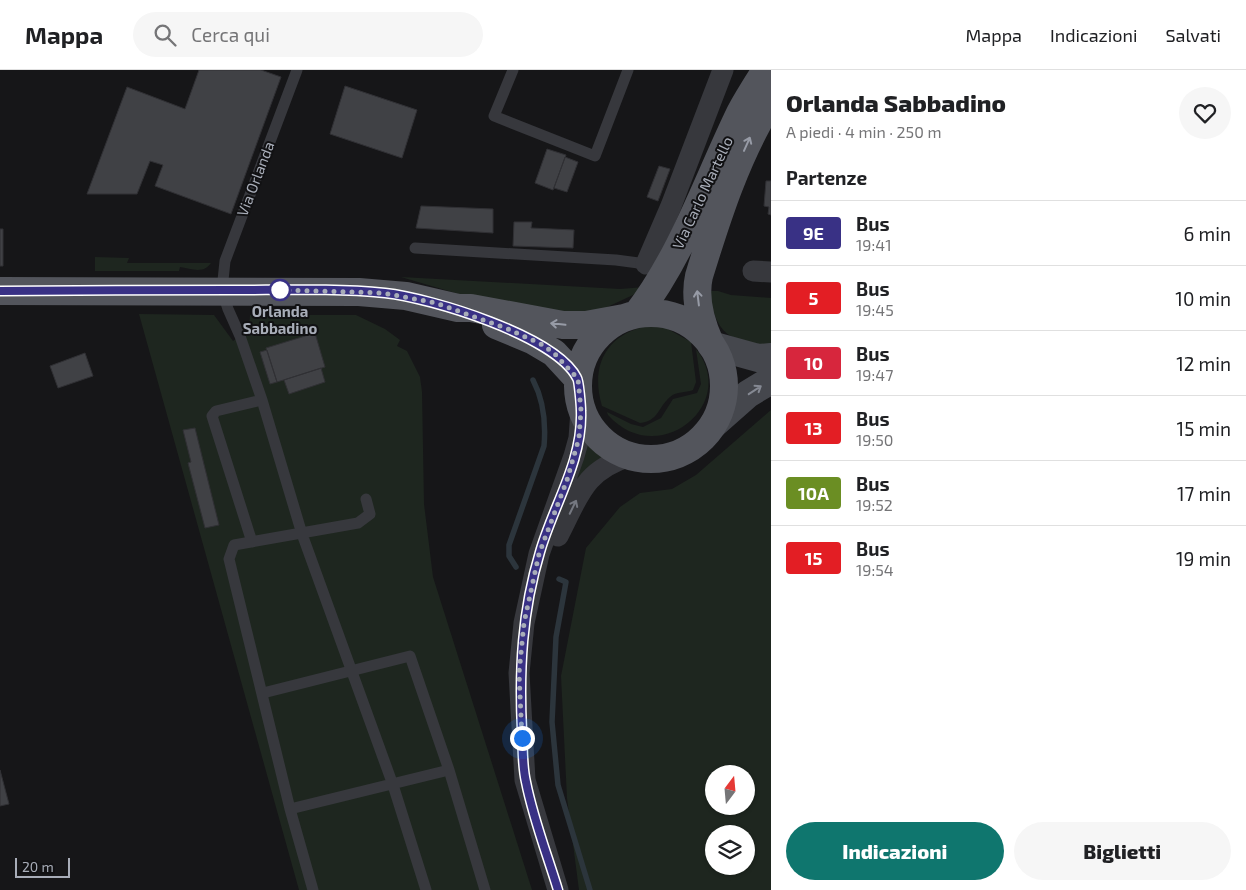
<!DOCTYPE html>
<html lang="it">
<meta charset="utf-8">
<style>
:root{--surface:#fff;--page:#f6f6f6;--text:#202124;--muted:#757577;--line:#e0e0e0;--accent:#0f766e}
body{margin:0;font-family:"Exo 2",sans-serif;background:var(--page);color:var(--text);height:100vh;display:flex;flex-direction:column;font-size:19px;white-space:nowrap}
*{box-sizing:border-box;margin:0}
p{font-size:16px;color:var(--muted)}
.icon{flex:none;width:28px;height:28px;fill:none;stroke:currentColor;stroke-width:2;stroke-linecap:round;stroke-linejoin:round}
.map{position:relative;flex:1;overflow:hidden}
.details{display:flex;flex-direction:column;background:var(--surface);width:475px}
.details>*{flex:none}
.badge{padding:0 10px;border-radius:4px;font-size:18px;line-height:32px}
.needle{width:32px;rotate:16deg}
.buttons{position:absolute;left:705px;top:695px;display:grid;gap:10px}
.buttons a{display:grid;place-items:center;width:50px;height:50px;border-radius:50%;background:var(--surface);box-shadow:0 1px 4px #0004;font-size:25px}
.scale{position:absolute;left:15px;bottom:12px;width:55px;box-sizing:border-box;padding-left:5px;border:2px solid #a8adb8;border-top:0;font-size:14px;line-height:18px;white-space:nowrap;color:#a8adb8;-webkit-text-stroke:4px #111113;paint-order:stroke}
.you{position:absolute;width:25px;height:25px;margin:-12px;border:4px solid #fff;border-radius:50%;background:#1a73e8;box-shadow:0 0 0 8px #1a73e833}
.map>.badge{position:absolute;translate:-50% -50%;box-shadow:0 0 0 2px #fff}
h2{padding:0 15px;font-size:19px;line-height:45px}
.round{display:grid;place-items:center;flex:none;width:52px;height:52px;border-radius:26px;background:var(--page)}
.summary{display:flex;align-items:center;justify-content:space-between;height:85px;padding:0 15px}
h1{font-size:24px;font-weight:800;line-height:38px}
.action{display:flex;gap:10px;margin-top:auto;padding:10px 15px}
.action a{flex:1;height:58px;border-radius:30px;background:var(--accent);color:#fff;font-size:20px;font-weight:800;line-height:58px;text-align:center}
.action a+a{background:var(--page);color:var(--text)}
ul{padding:0;list-style:none}
li{display:flex;align-items:center;gap:15px;height:65px;padding:0 15px;border-top:1px solid var(--line)}
li div{flex:1}
li b{display:block;font-size:19px}
li em{font-style:normal}
li .badge{min-width:55px;font-weight:700;text-align:center}
header{display:flex;align-items:center;gap:30px;box-sizing:border-box;height:70px;padding:0 25px;background:var(--surface);border-bottom:1px solid var(--line)}
header strong{font-size:24px}
nav{display:flex;gap:28px;margin-inline-start:auto;font-size:18px}
.search{width:350px;height:45px;background:var(--page);display:flex;align-items:center;gap:12px;box-sizing:border-box;padding:0 18px;border-radius:28px;color:var(--muted);font-size:19px}
main{display:flex;flex:1;min-height:0}
.map>svg:first-child{display:block}
.green{fill:#1e261f;fill-rule:evenodd}
.lines{fill:none;stroke-linecap:round;stroke-linejoin:round}
.stream{stroke:#2c353c;stroke-width:5.5}
.building{fill:#404145;stroke:#303034}
.service{stroke:#37383d;stroke-width:11}
.minor{stroke:#37383d;stroke-width:21}
.secondary{stroke:#45474d;stroke-width:28}
.primary{stroke:#53555c;stroke-width:28}
.oneway{stroke:#979ba6}
.oneway2{stroke:#858993}
.oneway3{stroke:#757881}
.line-casing{stroke:#fff;stroke-width:11}
.line{stroke:#393185;stroke-width:8}
.walk{stroke:#a8adb8;stroke-width:5;stroke-dasharray:0 9}
.stop-dot{fill:#fff;stroke:#393185;stroke-width:2.5}
.labels{text-anchor:middle;stroke-width:4;stroke-linejoin:round;paint-order:stroke}
.street-label{font-size:15px;fill:#a8adb8;stroke:#111113}
.stop-label{font-size:15px;font-weight:bold;fill:#a8adb8;stroke:#111113}
</style>
<header>
<strong>Mappa</strong>
<div class="search"><svg class="icon" aria-label="search" viewBox="0 0 24 24"><circle cx="10" cy="10" r="6"/><path d="M15 15l6 6"/></svg>Cerca qui</div>
<nav><a>Mappa</a><a>Indicazioni</a><a>Salvati</a></nav>
</header>
<main>
<div class="map">
<svg width="771" height="820" viewBox="0 0 771 820">
<rect width="100%" height="100%" fill="#161618"/>
<path class="green" d="M 95,187 L 129,188 L 127,193 L 211,193 C 203,205 190,198 180,197 L 179,201 L 95,201 Z
M 401,207 L 620,219 L 645,217 L 633,225 L 603,239 L 578,245 L 486,232 Z
M 707,221 L 718,221 L 731,225 L 771,228 L 771,276 C 724,269 720,266 707,221 Z
M 139,244 L 214,245 L 233,271 L 249,260 L 250,245 L 356,245 L 385,259 L 400,270 L 397,276 L 407,281 L 420,307 L 422,322 L 424,434 L 433,507 L 532,820 L 299,820 Z
M 648,256 L 666,258 L 691,272 L 696,312 L 693,320 C 685,323 677,321 670,327 C 658,337 659,351 640,353 L 602,336 C 590,296 606,264 648,256 Z
M 696,279 C 740,334 658,401 608,345 L 607,342 L 631,354 L 643,357 L 661,348 L 673,329 L 697,323 L 701,314 Z
M 771,340 L 771,820 L 579,820 L 567,728 L 561,606 L 586,478 L 620,437 L 640,423 L 672,419 L 696,405 ZM 714,704 L 746,704 L 746,736 L 714,736 ZM 714,764 L 746,764 L 746,796 L 714,796 Z
M 587,370 L 606,386 L 572,418 Z"/>
<g class="lines">
<path class="stream" d="M 516,497 L 509,486 L 509,475 L 544,376 C 546,353 544,331 533,310
M 559,509 L 566,512 L 556,567 L 552,652 L 558,715 L 590,820"/>
</g>
<path class="building" d="M 199,0 L 261,0 L 281,7 L 231,144 L 155,116 L 163,95 L 150,91 L 137,124 L 87,124 L 127,17 L 185,39 Z
M 345,16 L 417,40 L 402,88 L 330,64 Z
M 547,79 L 566,85 L 553,120 L 535,113 Z
M 565,87 L 578,92 L 567,122 L 554,118 Z
M 659,96 L 670,99 L 658,131 L 647,127 Z
M 766,111 L 771,111 L 771,145 L 768,144 L 769,137 L 764,136 Z
M 421,136 L 493,139 L 493,163 L 416,158 Z
M 514,152 L 532,152 L 531,158 L 574,160 L 573,178 L 513,176 Z
M 0,159 L 3,159 L 3,196 L 0,196 Z
M 315,263 L 325,297 L 277,312 L 266,278 Z
M 267,280 L 277,312 L 270,314 L 260,282 Z
M 85,283 L 93,306 L 58,318 L 50,296 Z
M 321,298 L 325,312 L 289,324 L 284,310 Z
M 195,358 L 219,455 L 205,458 L 188,393 L 191,392 L 183,360 Z
M 0,700 L 9,734 L 0,736 Z"/>
<g class="lines">
<path class="service" d="M 297,0 L 225,191 L 222,220 L 228,239 L 240,266 L 262,330 L 302,464 L 393,715 L 426,820
M 513,0 L 494,46 L 595,86 L 628,0
M 415,178 L 616,190 L 646,194
M 252,472 L 212,346 L 216,341 L 262,330
M 263,623 L 410,586 L 449,700 L 485,820
M 290,739 L 449,700
M 313,820 L 290,739 L 229,489 L 234,475 L 358,453 L 370,444 L 366,429"/>
<path class="minor" d="M 646,194 L 671,136 L 723,0
M 753,201 L 771,202
M 558,466 C 579,426 583,401 630,386
M 558,820 L 525,710 L 519,603 L 524,553 L 539,484 L 574,386 L 579,368 L 581,340"/>
<path class="secondary" d="M 711,275 L 758,288 L 771,287
M 714,354 L 748,324 L 771,310"/>
<path class="primary" d="M 0,221 L 359,222 L 406,226 L 458,238 L 471,238 L 563,255 L 586,255 L 624,248
M578 316a73 73 0 1 1 146 0a73 73 0 1 1-146 0Z
M 637,244 C 683,184 707,111 740,43 C 748,28 757,14 766,0
M 496,255 L 532,270 L 554,283 L 578,309
M 710,273 C 701,253 694,228 699,206 C 718,144 737,85 771,30"/>
</g>
<defs><path id="oneway-shaft" d="M-6 0H5M1.5-3L5.5 0L1.5 3" fill="none" stroke-width="1.6" stroke-linecap="round" stroke-linejoin="round" transform="scale(1.25)"/></defs>
<g class="oneway">
<use href="#oneway-shaft" transform="translate(747 74) rotate(-66)"/>
<use href="#oneway-shaft" transform="translate(698 228) rotate(-97)"/>
<use href="#oneway-shaft" transform="translate(558 254) rotate(-174)"/>
</g>
<use class="oneway2" href="#oneway-shaft" transform="translate(755 320) rotate(-33)"/>
<use class="oneway3" href="#oneway-shaft" transform="translate(573 437) rotate(-64)"/>
<g class="lines">
<g class="line-casing">
<path id="line" d="M 0,221 C 77,220 155,220 232,220 C 283,220 335,218 385,223 C 431,228 556,266 577,308 C 579,311 581,336 581,341 C 583,391 553,436 540,482 C 522,541 519,600 522,661 C 523,678 522,695 526,712 C 533,748 547,784 558,820"/>
</g>
<use href="#line" class="line"/>
<path class="walk" d="M 280,220 L 383,223 L 436,233 L 508,259 L 541,274 L 554,283 L 578,309 L 581,340 L 579,368 L 567,410 L 539,484 L 524,553 L 519,603 L 522,668"/>
</g>
<circle class="stop-dot" cx="280" cy="220" r="10"/>
<g class="labels">
<g class="street-label">
<text transform="translate(256 109) rotate(-69)" y="5">Via Orlanda</text>
<text transform="translate(703 123) rotate(-65)" y="5">Via Carlo Martello</text>
</g>
<g class="stop-label">
<text x="280" y="247">Orlanda<tspan x="280" dy="17">Sabbadino</tspan></text>
</g>
</g>
</svg>
<div class="buttons">
<a><svg class="needle" viewBox="-14 -14 28 28"><path d="M0-13l5 13h-10z" fill="#e53935"/><path d="M0 13l5-13h-10z" fill="#757577"/></svg></a>
<a><svg class="icon" aria-label="layers" viewBox="0 0 24 24"><path d="M12 4l9 5-9 5-9-5zM3 14l9 5 9-5"/></svg></a>
</div>
<div class="scale">20 m</div>
<div class="you" style="left:522px;top:668px"></div>
</div>
<section class="details">
<div class="summary"><div><h1>Orlanda Sabbadino</h1><p>A piedi · 4 min · 250 m</p></div><a class="round"><svg class="icon" aria-label="heart" viewBox="0 0 24 24"><path d="M12 20l-8-8c-3-5 5-10 8-4 3-6 11-1 8 4z"/></svg></a></div>
<h2>Partenze</h2>
<ul>
<li><span class="badge" style="background:#393185;color:#fff">9E</span><div><b>Bus</b><p>19:41</p></div><em>6 min</em></li>
<li><span class="badge" style="background:#e31e24;color:#fff">5</span><div><b>Bus</b><p>19:45</p></div><em>10 min</em></li>
<li><span class="badge" style="background:#d7263d;color:#fff">10</span><div><b>Bus</b><p>19:47</p></div><em>12 min</em></li>
<li><span class="badge" style="background:#e31e24;color:#fff">13</span><div><b>Bus</b><p>19:50</p></div><em>15 min</em></li>
<li><span class="badge" style="background:#6b8e23;color:#fff">10A</span><div><b>Bus</b><p>19:52</p></div><em>17 min</em></li>
<li><span class="badge" style="background:#e31e24;color:#fff">15</span><div><b>Bus</b><p>19:54</p></div><em>19 min</em></li>
</ul>
<div class="action"><a>Indicazioni</a><a>Biglietti</a></div>
</section>
</main>
